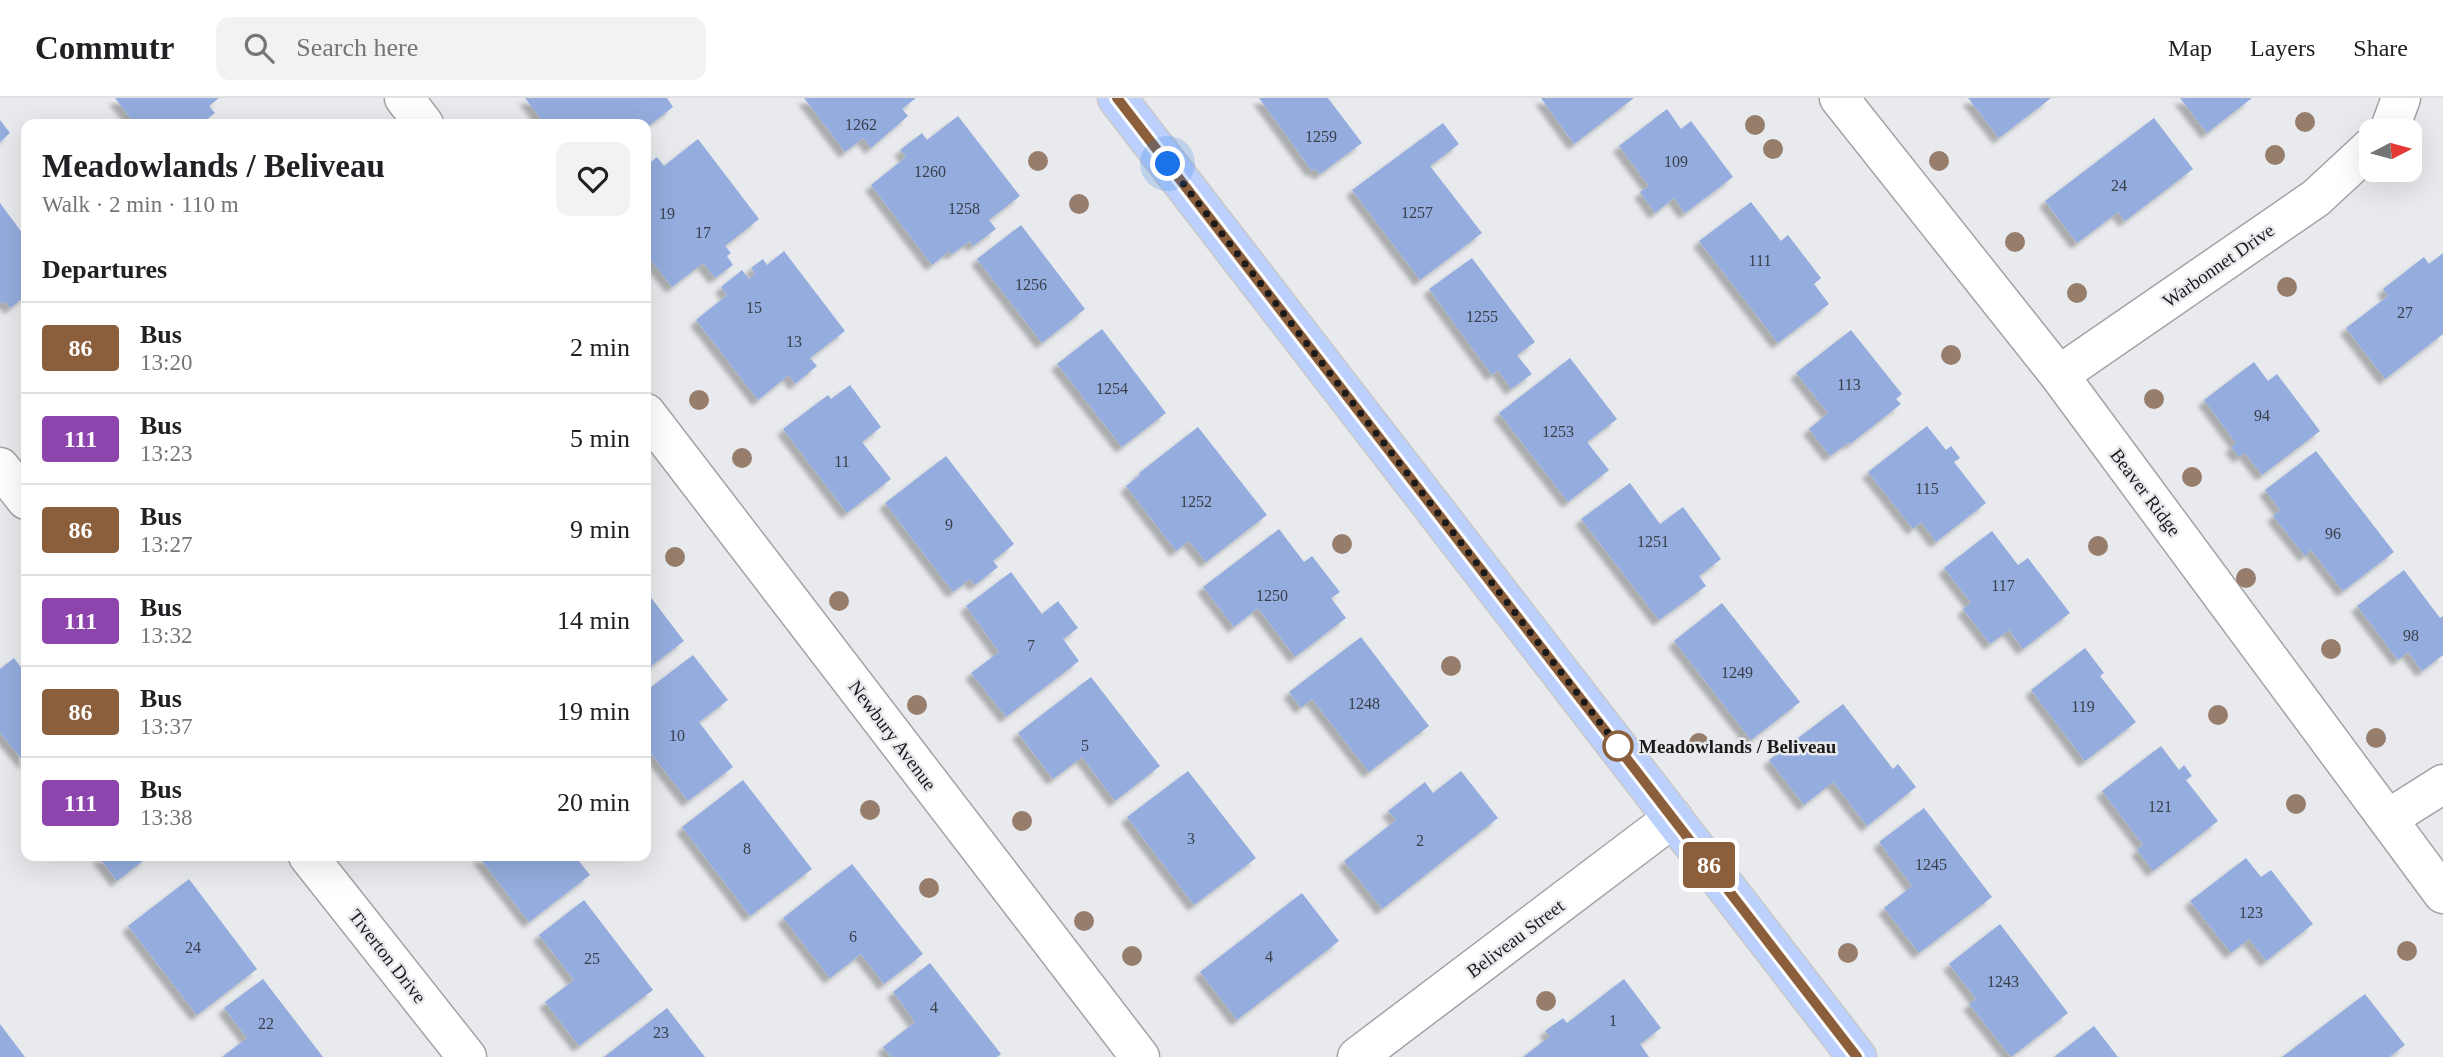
<!DOCTYPE html>
<meta charset="utf-8">
<style>
:root{--surface:#fff;--page:#f2f2f2;--text:#202124;--muted:#757577;--line:#e0e0e0}
body{margin:0;font-family:"Times New Roman",serif;background:var(--page);color:var(--text);height:100vh;display:flex;flex-direction:column;font-size:26px;white-space:nowrap}
*{box-sizing:border-box;margin:0}
p{font-size:23px;color:var(--muted)}
.icon{flex:none;width:38px;height:38px;fill:none;stroke:currentColor;stroke-width:2;stroke-linecap:round;stroke-linejoin:round}
.map{position:relative;flex:1;overflow:hidden}
.details{position:absolute;left:21px;top:21px;width:630px;height:742px;display:flex;flex-direction:column;background:var(--surface);border-radius:14px;box-shadow:0 7px 28px #0002}
.details>*{flex:none}
.badge{padding:0 14px;border-radius:5px;font-size:24px;line-height:46px}
.needle{width:46px;rotate:84deg}
.controls{position:absolute;left:2359px;top:21px;display:grid;gap:14px}
.controls a{display:grid;place-items:center;width:63px;height:63px;border-radius:14px;background:var(--surface);box-shadow:0 7px 28px #0002;font-size:35px}
.you{position:absolute;width:35px;height:35px;margin:-18px;border:5px solid #fff;border-radius:50%;background:#1a73e8;box-shadow:0 0 0 10px #1a73e833}
.map>.badge{position:absolute;translate:-50% -50%;box-shadow:0 0 0 4px #fff}
h2{padding:0 21px;font-size:26px;line-height:63px}
.round{display:grid;place-items:center;flex:none;width:74px;height:74px;border-radius:14px;background:var(--page)}
.overview{display:flex;align-items:center;justify-content:space-between;height:119px;padding:0 21px}
h1{font-size:33px;font-weight:700;line-height:52px}
ul{padding:0;list-style:none}
li{display:flex;align-items:center;gap:21px;height:91px;padding:0 21px;border-top:2px solid var(--line)}
li div{flex:1}
li b{display:block;font-size:26px}
li em{font-style:normal}
li .badge{min-width:77px;font-weight:700;text-align:center}
header{display:flex;align-items:center;gap:42px;box-sizing:border-box;height:98px;padding:0 35px;background:var(--surface);border-bottom:2px solid var(--line)}
header strong{font-size:33px}
nav{display:flex;gap:38px;margin-inline-start:auto;font-size:24px}
.search{width:490px;height:63px;background:var(--page);display:flex;align-items:center;gap:18px;box-sizing:border-box;padding:0 24px;border-radius:14px;color:var(--muted);font-size:26px}
.map>svg:first-child{display:block}
.building{fill:#94adde;filter:url(#shadow)}
.lines{fill:none;stroke-linecap:round;stroke-linejoin:round}
.minor-casing{stroke:#a2a3a6;stroke-width:41}
.major-casing{stroke:#c8c8c9;stroke-width:41}
.minor{stroke:#fff;stroke-width:38}
.major{stroke:#bbd0fd;stroke-width:38}
.tree{fill:#977d6b}
.line-casing{stroke:#fff;stroke-width:16}
.line{stroke:#8b5e3c;stroke-width:10}
.walk{stroke:#1b1b1c;stroke-width:7;stroke-dasharray:0 12.6}
.stop-dot{fill:#fff;stroke:#8b5e3c;stroke-width:3.5}
.labels{text-anchor:middle;stroke-width:5;stroke-linejoin:round;paint-order:stroke}
.number-label{font-size:16px;fill:#39404c}
.street-label{font-size:19px;fill:#1b1b1c;stroke:#e9eaed}
.stop-label{font-size:19px;font-weight:bold;fill:#1b1b1c;stroke:#e9eaed;text-anchor:start}
</style>
<header>
<strong>Commutr</strong>
<div class="search"><svg class="icon" aria-label="search" viewBox="0 0 24 24"><circle cx="10" cy="10" r="6"/><path d="M15 15l6 6"/></svg>Search here</div>
<nav><a>Map</a><a>Layers</a><a>Share</a></nav>
</header>
<div class="map">
<svg width="2443" height="959" viewBox="0 0 2443 959">
<defs>
<filter id="shadow"><feDropShadow dx="-6" dy="6" stdDeviation="2" flood-color="#0004"/></filter>
</defs>
<rect width="100%" height="100%" fill="#e9eaed"/>
<path class="building" d="M 115,0 L 219,0 L 209,8 L 215,15 L 201,26 L 191,26 L 190,24 L 186,26 L 135,26 Z
M 525,0 L 667,0 L 673,9 L 646,30 L 646,26 L 545,26 Z
M 804,0 L 916,0 L 902,11 L 908,18 L 871,50 L 863,40 L 845,54 Z
M 1259,0 L 1328,0 L 1362,45 L 1320,76 L 1315,71 L 1312,73 Z
M 1541,0 L 1634,0 L 1574,46 Z
M 1968,0 L 2051,0 L 1999,40 Z
M 2180,0 L 2252,0 L 2207,35 Z
M 1667,11 L 1681,31 L 1691,23 L 1733,79 L 1685,115 L 1674,100 L 1655,115 L 1640,94 L 1649,88 L 1619,48 Z
M 958,18 L 1020,98 L 989,122 L 996,131 L 973,148 L 970,143 L 952,156 L 949,153 L 932,167 L 871,87 L 906,59 L 900,52 L 922,35 L 927,42 Z
M 2154,20 L 2193,71 L 2125,123 L 2118,114 L 2077,145 L 2045,103 Z
M 0,22 L 10,35 L 0,44 Z
M 1443,25 L 1459,46 L 1430,68 L 1482,135 L 1420,182 L 1352,92 Z
M 698,41 L 759,121 L 725,148 L 731,155 L 727,158 L 733,167 L 715,180 L 703,165 L 672,189 L 646,156 L 646,68 L 657,59 L 664,68 Z
M 1751,104 L 1781,143 L 1788,137 L 1821,180 L 1814,186 L 1829,206 L 1778,245 L 1699,143 Z
M 0,105 L 26,140 L 26,198 L 10,210 L 6,204 L 2,206 L 0,203 Z
M 1021,127 L 1085,211 L 1042,245 L 977,161 Z
M 784,153 L 845,233 L 810,260 L 817,268 L 795,286 L 789,277 L 758,302 L 696,222 L 727,197 L 721,189 L 742,172 L 749,181 L 755,175 L 751,170 L 763,161 L 767,167 Z
M 2443,155 L 2443,236 L 2385,281 L 2346,230 L 2388,198 L 2383,191 L 2424,159 L 2429,166 Z
M 1472,160 L 1535,244 L 1517,257 L 1532,276 L 1511,291 L 1498,272 L 1492,277 L 1429,191 Z
M 1102,231 L 1166,315 L 1122,349 L 1057,266 Z
M 1851,232 L 1902,296 L 1896,301 L 1901,306 L 1850,346 L 1849,344 L 1830,358 L 1809,331 L 1828,315 L 1796,275 Z
M 1570,260 L 1617,321 L 1587,344 L 1609,372 L 1568,404 L 1499,315 Z
M 2254,264 L 2268,283 L 2277,276 L 2320,333 L 2262,377 L 2245,355 L 2239,359 L 2231,349 L 2236,345 L 2204,302 Z
M 850,287 L 881,329 L 862,344 L 891,381 L 847,415 L 783,331 L 828,297 L 831,301 Z
M 1927,328 L 1946,352 L 1951,348 L 1960,360 L 1954,364 L 1986,405 L 1936,444 L 1921,424 L 1913,431 L 1868,374 Z
M 1198,329 L 1267,417 L 1206,464 L 1189,443 L 1176,453 L 1126,388 L 1140,377 L 1139,375 Z
M 2316,353 L 2394,454 L 2343,493 L 2311,452 L 2305,458 L 2273,418 L 2280,412 L 2265,392 Z
M 946,358 L 1014,446 L 993,463 L 998,469 L 975,487 L 970,481 L 953,494 L 885,405 Z
M 1630,385 L 1660,426 L 1683,409 L 1721,461 L 1699,478 L 1706,488 L 1659,522 L 1581,421 Z
M 1279,431 L 1304,464 L 1312,458 L 1340,494 L 1331,500 L 1346,520 L 1295,559 L 1258,510 L 1234,529 L 1203,489 Z
M 1992,433 L 2018,467 L 2028,460 L 2070,515 L 2023,551 L 2009,532 L 1990,546 L 1963,511 L 1971,505 L 1944,470 Z
M 2404,472 L 2440,520 L 2443,518 L 2443,557 L 2422,573 L 2408,554 L 2398,562 L 2357,508 Z
M 1011,474 L 1042,516 L 1058,503 L 1078,530 L 1063,541 L 1079,563 L 1006,619 L 971,575 L 999,554 L 966,508 Z
M 646,493 L 684,543 L 646,572 Z
M 1722,505 L 1800,604 L 1751,642 L 1674,543 Z
M 1361,539 L 1429,628 L 1369,674 L 1312,601 L 1301,610 L 1289,594 Z
M 2085,550 L 2104,575 L 2100,578 L 2136,624 L 2085,663 L 2031,592 Z
M 693,557 L 728,602 L 699,624 L 733,669 L 688,703 L 646,649 L 646,593 Z
M 14,560 L 26,576 L 26,666 L 0,635 L 0,571 Z
M 1091,579 L 1160,668 L 1115,703 L 1082,659 L 1053,681 L 1018,635 Z
M 1843,606 L 1893,671 L 1898,666 L 1916,689 L 1867,728 L 1833,684 L 1804,707 L 1769,662 Z
M 2161,648 L 2179,672 L 2184,667 L 2192,678 L 2186,682 L 2218,723 L 2153,773 L 2137,752 L 2143,747 L 2102,693 Z
M 1188,673 L 1256,760 L 1194,807 L 1127,719 Z
M 1461,673 L 1498,720 L 1382,811 L 1344,763 L 1396,722 L 1388,713 L 1425,684 L 1433,695 Z
M 743,682 L 812,771 L 750,818 L 682,729 Z
M 1924,710 L 1992,799 L 1919,855 L 1884,810 L 1912,788 L 1879,744 Z
M 98,758 L 149,758 L 117,783 Z
M 478,758 L 575,758 L 590,777 L 529,824 Z
M 2246,760 L 2261,779 L 2271,772 L 2313,826 L 2266,863 L 2249,841 L 2231,855 L 2190,803 Z
M 852,766 L 923,856 L 884,886 L 861,856 L 830,880 L 783,820 Z
M 189,781 L 257,871 L 197,917 L 128,828 Z
M 1302,795 L 1339,843 L 1237,922 L 1200,874 Z
M 584,802 L 653,892 L 579,948 L 545,904 L 574,882 L 539,837 Z
M 2000,826 L 2068,915 L 2011,959 L 1969,906 L 1976,901 L 1949,866 Z
M 930,865 L 1001,956 L 997,959 L 891,959 L 883,949 L 915,924 L 893,894 Z
M 263,881 L 323,959 L 222,959 L 247,940 L 224,910 Z
M 1624,881 L 1661,930 L 1640,946 L 1649,959 L 1523,959 L 1550,938 L 1545,933 L 1563,920 L 1567,925 Z
M 2365,896 L 2405,947 L 2389,959 L 2282,959 Z
M 667,910 L 705,959 L 604,959 Z
M 0,926 L 25,959 L 0,959 Z
M 2094,928 L 2118,959 L 2054,959 Z"/>
<g class="lines">
<g class="minor-casing">
<path id="minor" d="M 404,0 L 424,26
M 1839,0 L 2059,277 L 2443,796
M 2389,33 L 2401,0
M 2059,277 L 2316,100 L 2371,49
M 646,315 L 1140,959
M 0,369 L 26,402
M 2389,720 L 2443,686
M 308,758 L 467,959
M 1357,959 L 1673,720"/>
</g>
<g class="major-casing">
<path id="major" d="M 1117,0 L 1857,959"/>
</g>
<use href="#minor" class="minor"/>
<use href="#major" class="major"/>
</g>
<g class="tree">
<circle cx="2305" cy="24" r="10"/>
<circle cx="1755" cy="27" r="10"/>
<circle cx="1773" cy="51" r="10"/>
<circle cx="2275" cy="57" r="10"/>
<circle cx="1038" cy="63" r="10"/>
<circle cx="1939" cy="63" r="10"/>
<circle cx="1079" cy="106" r="10"/>
<circle cx="2015" cy="144" r="10"/>
<circle cx="2287" cy="189" r="10"/>
<circle cx="2077" cy="195" r="10"/>
<circle cx="1951" cy="257" r="10"/>
<circle cx="2154" cy="301" r="10"/>
<circle cx="699" cy="302" r="10"/>
<circle cx="742" cy="360" r="10"/>
<circle cx="2192" cy="379" r="10"/>
<circle cx="1342" cy="446" r="10"/>
<circle cx="2098" cy="448" r="10"/>
<circle cx="675" cy="459" r="10"/>
<circle cx="2246" cy="480" r="10"/>
<circle cx="839" cy="503" r="10"/>
<circle cx="2331" cy="551" r="10"/>
<circle cx="1451" cy="568" r="10"/>
<circle cx="917" cy="607" r="10"/>
<circle cx="2218" cy="617" r="10"/>
<circle cx="2376" cy="640" r="10"/>
<circle cx="1699" cy="645" r="10"/>
<circle cx="2296" cy="706" r="10"/>
<circle cx="870" cy="712" r="10"/>
<circle cx="1022" cy="723" r="10"/>
<circle cx="929" cy="790" r="10"/>
<circle cx="1084" cy="823" r="10"/>
<circle cx="2407" cy="853" r="10"/>
<circle cx="1848" cy="855" r="10"/>
<circle cx="1132" cy="858" r="10"/>
<circle cx="1546" cy="903" r="10"/>
</g>
<g class="lines">
<g class="line-casing">
<path id="line" d="M 1117,0 L 1857,959"/>
</g>
<use href="#line" class="line"/>
<path class="walk" d="M 1168,66 L 1618,648"/>
</g>
<circle class="stop-dot" cx="1618" cy="648" r="14"/>
<g class="labels">
<g class="number-label">
<text x="861" y="32">1262</text>
<text x="1321" y="44">1259</text>
<text x="1676" y="69">109</text>
<text x="930" y="79">1260</text>
<text x="2119" y="93">24</text>
<text x="964" y="116">1258</text>
<text x="1417" y="120">1257</text>
<text x="667" y="121">19</text>
<text x="703" y="140">17</text>
<text x="1760" y="168">111</text>
<text x="1031" y="192">1256</text>
<text x="754" y="215">15</text>
<text x="2405" y="220">27</text>
<text x="1482" y="224">1255</text>
<text x="794" y="249">13</text>
<text x="1849" y="292">113</text>
<text x="1112" y="296">1254</text>
<text x="2262" y="323">94</text>
<text x="1558" y="339">1253</text>
<text x="842" y="369">11</text>
<text x="1927" y="396">115</text>
<text x="1196" y="409">1252</text>
<text x="949" y="432">9</text>
<text x="2333" y="441">96</text>
<text x="1653" y="449">1251</text>
<text x="2003" y="493">117</text>
<text x="1272" y="503">1250</text>
<text x="2411" y="543">98</text>
<text x="1031" y="553">7</text>
<text x="1737" y="580">1249</text>
<text x="1364" y="611">1248</text>
<text x="2083" y="614">119</text>
<text x="677" y="643">10</text>
<text x="1085" y="653">5</text>
<text x="2160" y="714">121</text>
<text x="1191" y="746">3</text>
<text x="1420" y="748">2</text>
<text x="747" y="756">8</text>
<text x="1931" y="772">1245</text>
<text x="2251" y="820">123</text>
<text x="853" y="844">6</text>
<text x="193" y="855">24</text>
<text x="1269" y="864">4</text>
<text x="592" y="866">25</text>
<text x="2003" y="889">1243</text>
<text x="934" y="915">4</text>
<text x="1613" y="928">1</text>
<text x="266" y="931">22</text>
<text x="661" y="940">23</text>
</g>
<g class="street-label">
<text transform="translate(2218 167) rotate(-35)" y="7">Warbonnet Drive</text>
<text transform="translate(2146 394) rotate(53)" y="7">Beaver Ridge</text>
<text transform="translate(893 637) rotate(53)" y="7">Newbury Avenue</text>
<text transform="translate(1515 840) rotate(-37)" y="7">Beliveau Street</text>
<text transform="translate(388 858) rotate(52)" y="7">Tiverton Drive</text>
</g>
<g class="stop-label">
<text x="1639" y="655">Meadowlands / Beliveau</text>
</g>
</g>
</svg>
<div class="controls">
<a><svg class="needle" viewBox="-14 -14 28 28"><path d="M0-13l5 13h-10z" fill="#e53935"/><path d="M0 13l5-13h-10z" fill="#757577"/></svg></a>
</div>
<div class="you" style="left:1168px;top:66px"></div>
<b class="badge" style="left:1709px;top:767px;background:#8b5e3c;color:#fff">86</b>
<section class="details">
<div class="overview"><div><h1>Meadowlands / Beliveau</h1><p>Walk · 2 min · 110 m</p></div><a class="round"><svg class="icon" aria-label="heart" viewBox="0 0 24 24"><path d="M12 20l-8-8c-3-5 5-10 8-4 3-6 11-1 8 4z"/></svg></a></div>
<h2>Departures</h2>
<ul>
<li><span class="badge" style="background:#8b5e3c;color:#fff">86</span><div><b>Bus</b><p>13:20</p></div><em>2 min</em></li>
<li><span class="badge" style="background:#8e44ad;color:#fff">111</span><div><b>Bus</b><p>13:23</p></div><em>5 min</em></li>
<li><span class="badge" style="background:#8b5e3c;color:#fff">86</span><div><b>Bus</b><p>13:27</p></div><em>9 min</em></li>
<li><span class="badge" style="background:#8e44ad;color:#fff">111</span><div><b>Bus</b><p>13:32</p></div><em>14 min</em></li>
<li><span class="badge" style="background:#8b5e3c;color:#fff">86</span><div><b>Bus</b><p>13:37</p></div><em>19 min</em></li>
<li><span class="badge" style="background:#8e44ad;color:#fff">111</span><div><b>Bus</b><p>13:38</p></div><em>20 min</em></li>
</ul>
</section>
</div>
